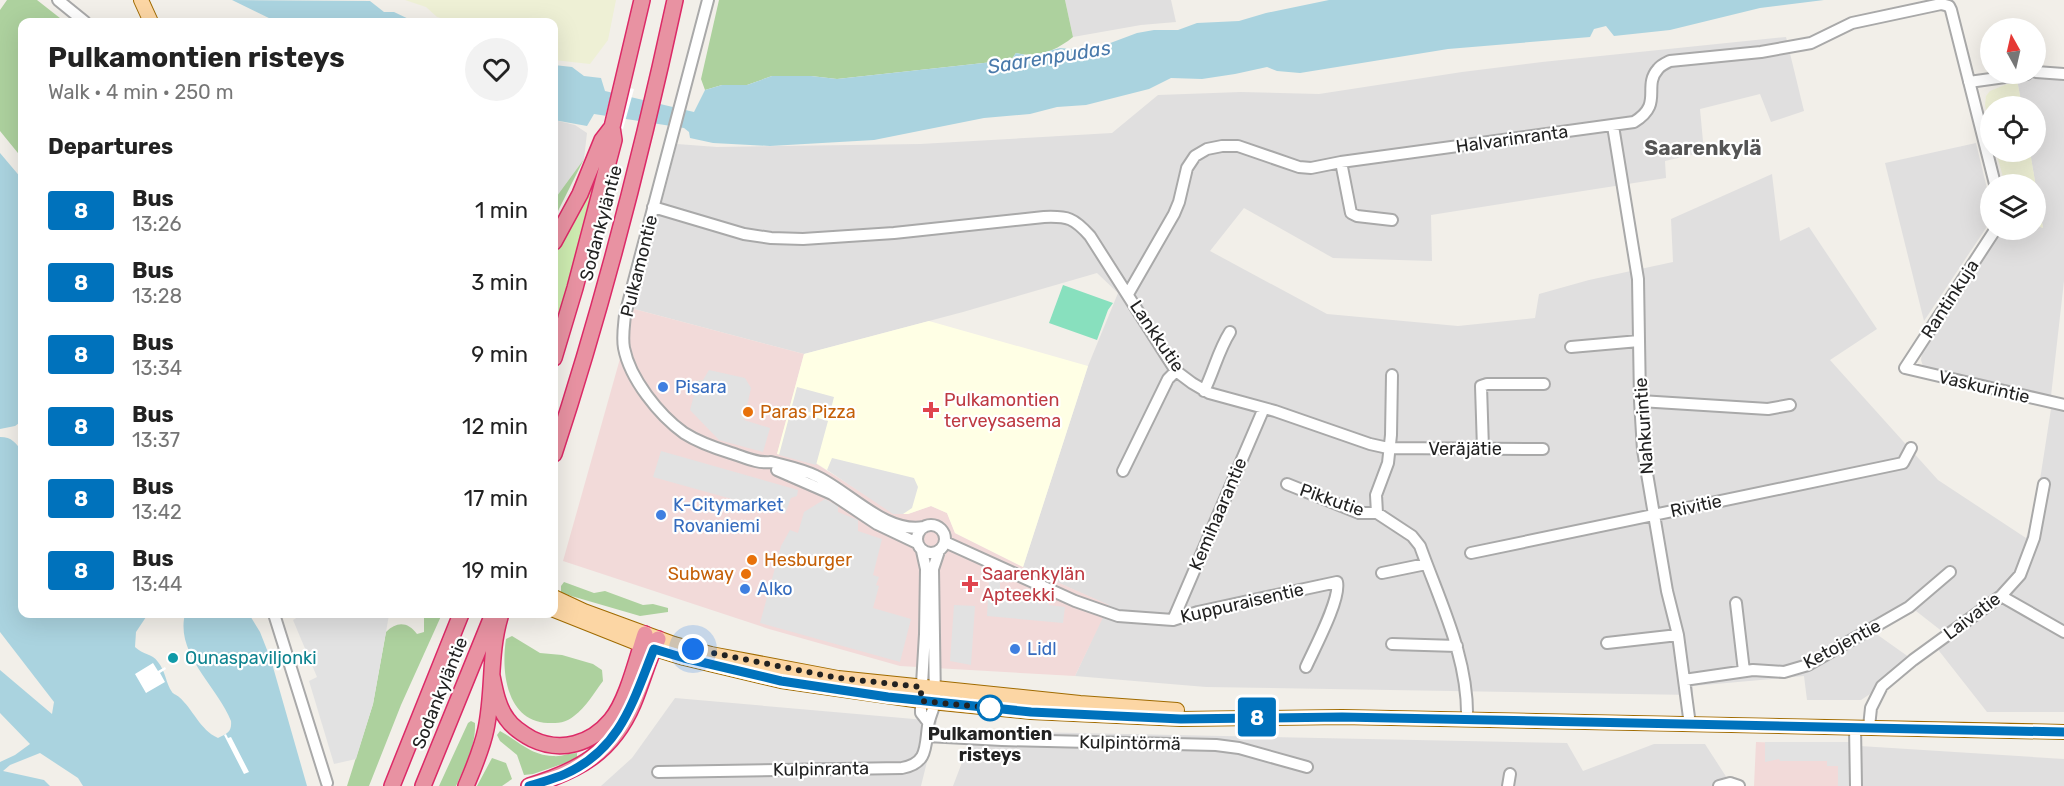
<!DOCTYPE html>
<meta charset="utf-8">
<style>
:root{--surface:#fff;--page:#f2f2f2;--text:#222;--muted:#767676}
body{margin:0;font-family:Rubik,sans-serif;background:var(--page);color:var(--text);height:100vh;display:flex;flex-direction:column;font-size:22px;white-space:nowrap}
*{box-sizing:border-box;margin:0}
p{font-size:20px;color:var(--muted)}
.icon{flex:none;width:33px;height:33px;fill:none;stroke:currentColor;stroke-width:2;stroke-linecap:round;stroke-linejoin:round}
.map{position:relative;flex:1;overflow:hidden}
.panel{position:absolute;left:18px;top:18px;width:540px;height:600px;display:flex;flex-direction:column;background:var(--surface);border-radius:12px;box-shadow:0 6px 24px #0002}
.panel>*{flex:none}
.badge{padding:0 12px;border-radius:4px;font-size:21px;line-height:39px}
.needle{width:39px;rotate:352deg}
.controls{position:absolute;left:1980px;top:18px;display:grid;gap:12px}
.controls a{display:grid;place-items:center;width:66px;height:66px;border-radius:50%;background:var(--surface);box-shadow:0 6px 24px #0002;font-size:30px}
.you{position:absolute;width:30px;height:30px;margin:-15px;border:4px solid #fff;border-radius:50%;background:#1a73e8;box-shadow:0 0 0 9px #1a73e833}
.map>.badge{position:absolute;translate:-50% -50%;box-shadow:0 0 0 3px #fff}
h2{padding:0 30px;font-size:22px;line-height:54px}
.round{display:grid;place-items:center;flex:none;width:63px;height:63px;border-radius:32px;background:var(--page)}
.headline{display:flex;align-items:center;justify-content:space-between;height:102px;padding:0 30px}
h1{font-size:28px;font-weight:700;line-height:45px}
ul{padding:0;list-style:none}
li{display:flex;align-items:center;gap:18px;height:72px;padding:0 30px}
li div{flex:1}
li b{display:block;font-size:22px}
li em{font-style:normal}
li .badge{min-width:66px;font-weight:700;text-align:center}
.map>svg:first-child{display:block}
.residential{fill:#e0dfdf}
.commercial{fill:#f2dad9}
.education{fill:#ffffe5}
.farmland{fill:#eef0d5}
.grass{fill:#cdebb0}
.forest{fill:#add19e}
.pitch{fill:#88e0be}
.parking{fill:#e2e2e2}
.water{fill:#aad3df}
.pier{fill:#fff}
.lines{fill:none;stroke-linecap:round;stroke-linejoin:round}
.minor-casing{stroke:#a9a9a9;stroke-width:14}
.major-casing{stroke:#a06b00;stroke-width:16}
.highway-casing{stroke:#dc2a67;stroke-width:18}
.minor{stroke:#fff;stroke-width:10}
.major{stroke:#fcd6a4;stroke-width:14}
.highway{stroke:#e892a2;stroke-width:15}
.line-casing{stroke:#fff;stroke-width:14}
.line{stroke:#0072bc;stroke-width:9}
.walk{stroke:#222;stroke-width:6;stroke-dasharray:0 10.8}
.shop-dot{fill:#3f7fe0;stroke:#fff;stroke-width:2}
.health-dot{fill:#e0444e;stroke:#fff;stroke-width:2}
.food-dot{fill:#e8710a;stroke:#fff;stroke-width:2}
.culture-dot{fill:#0f9aa8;stroke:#fff;stroke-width:2}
.stop-dot{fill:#fff;stroke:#0072bc;stroke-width:3}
.labels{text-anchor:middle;stroke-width:4.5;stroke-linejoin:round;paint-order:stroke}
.street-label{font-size:18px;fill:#222;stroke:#fff}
.shop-label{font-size:18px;fill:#366cbe;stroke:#fff;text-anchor:start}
.health-label{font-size:18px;fill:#be3a42;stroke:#fff;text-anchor:start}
.food-label{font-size:18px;fill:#c56008;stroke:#fff;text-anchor:start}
.culture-label{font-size:18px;fill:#0d838f;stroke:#fff;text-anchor:start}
.stop-label{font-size:18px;font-weight:bold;fill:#222;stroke:#fff}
.water-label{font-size:20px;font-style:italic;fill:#4a7aab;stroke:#fff}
.quarter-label{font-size:21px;font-weight:bold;fill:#555;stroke:#fff}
</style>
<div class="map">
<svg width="2064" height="786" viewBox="0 0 2064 786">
<rect width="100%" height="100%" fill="#f2efe9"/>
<path class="residential" d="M 1065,0 L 1171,0 L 1176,22 L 1141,25 L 1073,37 Z
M 1786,37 L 1804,111 L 1771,122 L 1760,94 L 1700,109 L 1704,152 L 1665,161 L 1666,178 L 1431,215 L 1432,261 L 1333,258 L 1244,208 L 1210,251 L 1327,314 L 1458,326 L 1535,318 L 1539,294 L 1589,280 L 1673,262 L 1671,219 L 1772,174 L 1780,241 L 1809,227 L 1877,329 L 1830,360 L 1938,480 L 2026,538 L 2037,499 L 2051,409 L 2064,411 L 2064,712 L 1987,712 L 1936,647 L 1948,636 L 1916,611 L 1875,633 L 1913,660 L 1882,686 L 1861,700 L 1807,700 L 1804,676 L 1693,686 L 1693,695 L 1206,687 L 1075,676 L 1108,605 L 1023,567 L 1088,366 L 1118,293 L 1097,273 L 963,312 L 804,354 L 634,309 L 677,144 L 717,147 L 920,144 L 1112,133 L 1158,95 L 1241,92 L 1319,94 L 1462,72 L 1542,62 Z
M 2035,77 L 2064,78 L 2064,281 L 2051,396 L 1923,366 L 1921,360 L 1922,353 L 2002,230 L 2036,230 L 2036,225 L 2043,228 L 2030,152 L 2036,152 L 2036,106 L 2022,106 L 2017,80 Z
M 554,120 L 575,125 L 587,133 L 584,159 L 554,200 Z
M 1976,143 L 1990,201 L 1990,222 L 1924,321 L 1885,163 Z
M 675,698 L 937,721 L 921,786 L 601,786 L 632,758 Z
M 974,731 L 1567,743 L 1583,771 L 1654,744 L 1705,744 L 1727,778 L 1737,786 L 953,786 Z
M 1860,746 L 2064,759 L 2064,786 L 1861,786 Z"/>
<path class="commercial" d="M 634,309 L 804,354 L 777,454 L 815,463 L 896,514 L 908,514 L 931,506 L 947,513 L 955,533 L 1023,567 L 1109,605 L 1075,676 L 900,666 L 769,629 L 563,561 Z
M 1756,742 L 1860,746 L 1861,786 L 1754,786 Z"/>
<path class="education" d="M 929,321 L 1088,366 L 1023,567 L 955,533 L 947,513 L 931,506 L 908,514 L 896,514 L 816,463 L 777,454 L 804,354 Z"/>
<path class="farmland" d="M 405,0 L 616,0 L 608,40 L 590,64 L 554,60 L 554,22 L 455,22 L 437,17 L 426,7 Z
M 2017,80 L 2022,106 L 1990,106 L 1990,128 L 1985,105 L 1986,96 L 1990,91 Z
M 1996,152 L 2030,152 L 2043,228 L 2036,225 L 2036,184 L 2005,184 Z"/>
<path class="grass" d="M 600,154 L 607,156 L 554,342 L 554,257 Z"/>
<path class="forest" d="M 7,0 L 37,0 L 65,22 L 22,22 L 22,158 L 0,131 L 0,10 Z
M 719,0 L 1065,0 L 1073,37 C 1056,51 1037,58 1016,53 L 1011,60 L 837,79 L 811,76 L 772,76 L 747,85 L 722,85 L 705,90 L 701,79 Z
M 584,159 L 554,219 L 554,200 Z
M 564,582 L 594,593 L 605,591 L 643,605 L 653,604 L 668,608 L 668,612 L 640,616 L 561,593 L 561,586 Z
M 424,614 L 442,614 L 401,705 L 369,786 L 347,786 L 373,704 L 386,632 C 397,621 408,622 417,634 L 424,632 Z
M 512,636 L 540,653 L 562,655 L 593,664 L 602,670 L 603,681 C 594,693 586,707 574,716 C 566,723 558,723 548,723 C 506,721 501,671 506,639 Z
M 471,721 L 475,723 C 476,746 465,766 456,786 L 439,786 L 468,723 Z
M 500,731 C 519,741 530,755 553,756 C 561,757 569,753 577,753 L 577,759 L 533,774 L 524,775 L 517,755 L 500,741 L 497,735 Z
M 492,758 L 506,763 L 512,779 L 502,786 L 477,786 Z"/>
<path class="pitch" d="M 1063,285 L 1113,303 L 1108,310 L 1097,340 L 1049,323 Z"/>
<path class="parking" d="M 709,370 L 745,378 L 751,388 L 744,420 L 770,428 L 763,452 L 719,440 L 690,410 L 698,380 L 703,380 Z
M 797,387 L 834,397 L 829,417 L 802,410 L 801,413 L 828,421 L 816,465 L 779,455 Z
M 661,451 L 798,490 L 797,496 L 791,498 L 785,514 L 653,477 Z
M 832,458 L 914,478 L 918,487 L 912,508 L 903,514 L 893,514 L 827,470 Z
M 825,499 L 838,506 L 838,512 L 858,520 L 858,531 L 882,539 L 873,575 L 879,577 L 876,585 L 879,586 L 873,608 L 911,619 L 900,662 L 760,623 L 781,546 L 790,530 L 798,533 L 804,512 Z
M 989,580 L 1000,581 L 1000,590 L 1026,593 L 1026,598 L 1049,602 L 1049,605 L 1065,607 L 1063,623 L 987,616 Z
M 954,605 L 975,606 L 971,665 L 950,661 Z
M 303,614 L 388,614 L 389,615 L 373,704 L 356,759 L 334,764 L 309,681 L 317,677 L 293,620 Z
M 1765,742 L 1853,742 L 1853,786 L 1838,786 L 1838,766 L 1827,766 L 1827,761 L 1780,761 L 1779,759 L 1765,762 Z"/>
<path class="water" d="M 232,0 L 370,1 L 384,12 L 394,12 L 415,22 L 277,22 Z
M 1329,0 L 1824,0 L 1760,8 L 1670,30 L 1614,36 L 1606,26 L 1594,29 L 1590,37 L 1448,49 L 1300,73 L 1277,71 L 1267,67 L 1235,74 L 1202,79 L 1171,78 L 1149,89 L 1086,105 L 1057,107 L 1030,114 L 984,118 L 874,140 L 770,146 L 713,143 L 690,138 L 689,132 L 684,128 L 594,114 L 587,126 L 554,120 L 554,65 L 572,67 L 584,76 L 601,78 L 605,91 L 694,112 L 705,90 L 722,85 L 747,85 L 772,76 L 811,76 L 837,79 L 1011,60 L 1016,53 L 1030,56 L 1060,48 L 1071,49 L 1105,45 L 1137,33 L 1154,30 L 1178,30 L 1197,23 L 1239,21 L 1266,13 Z
M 0,153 L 22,179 L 22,421 L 15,426 L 0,429 Z
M 0,437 C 12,437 16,443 22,452 L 22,614 L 148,614 L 136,632 L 135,647 C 143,655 152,653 158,662 C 166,672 166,684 172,692 C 173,694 177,695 179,697 C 193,709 200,730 218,738 C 227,734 232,732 231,721 C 217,686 175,654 185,614 L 249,614 L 260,632 L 271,660 L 307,786 L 83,786 L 78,778 L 40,753 L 10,765 L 3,771 L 44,780 L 50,786 L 0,786 L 0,762 L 15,755 L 30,744 L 0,713 L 0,670 L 52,714 L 54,702 L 0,632 Z"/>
<path class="pier" d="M 614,84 L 634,89 L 623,129 L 603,124 Z
M 153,663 L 158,671 L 165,667 L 166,669 L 160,673 L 165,682 L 146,693 L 135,674 Z
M 226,734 L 228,738 L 231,737 L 249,772 L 244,774 L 224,735 Z"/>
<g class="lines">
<g class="minor-casing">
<path id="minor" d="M 58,0 L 85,22
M 708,0 L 625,315 C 624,326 622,337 624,348 C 630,379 659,415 684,433 C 698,442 715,448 731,453 C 744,457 758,464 771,462 C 786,466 802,469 816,476 C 849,491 885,534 924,527
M 2036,72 L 2064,74
M 1969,82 L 2027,74
M 1613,126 L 1638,279 L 1640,401 L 1643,450 L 1667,591 L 1678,635 L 1690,725
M 1341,162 L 1351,213 L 1357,216 L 1392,220
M 653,207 L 744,234 L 771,238 L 803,239 L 894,233 L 1044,217 C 1068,216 1074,218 1090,236 L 1176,371 L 1192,383 L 1209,393 L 1275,411 L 1370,444 L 1388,448 L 1543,449
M 1995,230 L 1905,368 L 2064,405
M 1128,294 L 1174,214 L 1179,202 L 1187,168 L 1195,156 L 1207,149 L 1222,146 L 1238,146 L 1299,167 L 1311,168 L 1341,162 L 1634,122 C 1664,104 1642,87 1658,69 C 1661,65 1666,63 1670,61 L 1761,52 L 1811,43 L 1852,23 L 1941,4 L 1949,6 L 1951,10 L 1995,184
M 1571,347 L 1639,341
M 1204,391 C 1214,371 1218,351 1230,332
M 1640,401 L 1768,409 L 1790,405
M 1483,449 L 1481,386 L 1487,384 L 1544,384
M 777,470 L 832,494 L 877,524 L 917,543
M 1123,471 L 1168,379 L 1176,371
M 1287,484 L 1359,513 L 1377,513 L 1412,536 L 1420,546 C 1440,602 1469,659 1467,720
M 1377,513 L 1376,495 L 1388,463 L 1391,435 L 1392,375
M917 539a14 14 0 1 1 28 0a14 14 0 1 1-28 0Z
M 945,542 L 1075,601 L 1118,616 L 1173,620 L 1198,612 L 1337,582 C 1341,599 1314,649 1306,667
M 922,551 L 926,569 L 925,634 L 921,701 L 921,713 L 928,722
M 1471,553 L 1903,463 L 1911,448
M 1382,573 L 1426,564
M 2001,596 L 2064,632
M 1736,603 L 1744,671
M 274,614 L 327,783
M 1173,620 L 1264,408
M 1607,643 L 1678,635
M 1392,644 L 1457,646
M 1684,680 L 1753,670 L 1784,672 L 1808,665 L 1909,607 L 1950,572
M 1855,727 L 1856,786
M 1869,727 L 1871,708 L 1882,686 L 1913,660 L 2001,596 L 2020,575 L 2034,538 L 2044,484
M 927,736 L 1002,740 L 1216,745 L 1239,748 L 1307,767
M 658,772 L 902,768 C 928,763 925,747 928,726 C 929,718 933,711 935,702 L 933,569 L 939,551
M 1508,786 L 1510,774
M 1719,786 L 1730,783 L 1739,786"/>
</g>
<g class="major-casing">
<path id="major" d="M 141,0 L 151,22
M 554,597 L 584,611 L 674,644 L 711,654 L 838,678 L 1080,703 L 1177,710
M 554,610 L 642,645 L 684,658 L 781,681 L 921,701 L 1031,712 L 1181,719 L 1342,717 L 2064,732"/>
</g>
<g class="highway-casing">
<path id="highway" d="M 554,242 L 580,194 L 602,140 L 612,127
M 554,358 L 575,288 L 614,140 L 612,127 L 642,0
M 554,454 C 603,305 642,153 675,0
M 492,676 C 495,691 498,707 507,719 C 513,728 523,734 532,739 C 561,753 591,744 611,720 C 627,701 637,658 645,634
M 392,786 L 461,614
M 423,786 L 493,614
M 466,786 C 474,767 482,749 486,729 C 494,691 489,654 500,617
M 529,786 C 578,771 612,753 633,704 C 642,682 648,660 658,639"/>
</g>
<use href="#minor" class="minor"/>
<use href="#major" class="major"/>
<use href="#highway" class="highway"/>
</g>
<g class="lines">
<g class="line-casing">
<path id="line" d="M 529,786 C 541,782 554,779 565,774 C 621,749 633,701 654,649 L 684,658 L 781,681 L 888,697 L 1031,712 L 1181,719 L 1342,717 L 2064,732"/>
</g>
<use href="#line" class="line"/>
<path class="walk" d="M 693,649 L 838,678 L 921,687 L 921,701 L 992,708 L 990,708"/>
</g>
<g class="shop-dot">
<circle cx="663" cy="387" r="6"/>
<circle cx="661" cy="515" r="6"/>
<circle cx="745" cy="589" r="6"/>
<circle cx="1015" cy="649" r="6"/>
</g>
<g class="health-dot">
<path d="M928 401h6v6h6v6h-6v6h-6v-6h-6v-6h6z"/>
<path d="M967 575h6v6h6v6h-6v6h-6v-6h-6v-6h6z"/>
</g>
<g class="food-dot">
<circle cx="748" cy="412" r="6"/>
<circle cx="752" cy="560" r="6"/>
<circle cx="746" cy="574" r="6"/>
</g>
<circle class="culture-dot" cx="173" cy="658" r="6"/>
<circle class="stop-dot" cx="990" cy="708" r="12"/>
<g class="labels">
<g class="street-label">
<text transform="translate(1512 139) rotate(-8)" y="6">Halvarinranta</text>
<text transform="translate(601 223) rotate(-75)" y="6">Sodankyläntie</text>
<text transform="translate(639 266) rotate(-76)" y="6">Pulkamontie</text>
<text transform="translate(1950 299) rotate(-57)" y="6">Rantinkuja</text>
<text transform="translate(1157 336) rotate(56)" y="6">Lankkutie</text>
<text transform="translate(1984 387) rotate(13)" y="6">Vaskurintie</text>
<text transform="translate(1644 426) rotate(-94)" y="6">Nahkurintie</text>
<text x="1465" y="455">Veräjätie</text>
<text transform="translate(1332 500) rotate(19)" y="6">Pikkutie</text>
<text transform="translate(1696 506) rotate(-12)" y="6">Rivitie</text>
<text transform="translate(1218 514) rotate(-67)" y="6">Kemihaarantie</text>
<text transform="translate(1242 603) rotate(-13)" y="6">Kuppuraisentie</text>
<text transform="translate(1972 616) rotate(-37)" y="6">Laivatie</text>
<text transform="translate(1842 644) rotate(-28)" y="6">Ketojentie</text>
<text transform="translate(440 693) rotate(-68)" y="6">Sodankyläntie</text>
<text transform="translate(1130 743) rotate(1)" y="6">Kulpintörmä</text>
<text transform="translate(821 769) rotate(-1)" y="6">Kulpinranta</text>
</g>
<g class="shop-label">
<text x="675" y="393">Pisara</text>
<text x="673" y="511">K-Citymarket<tspan x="673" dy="21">Rovaniemi</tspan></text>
<text x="757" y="595">Alko</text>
<text x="1027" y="655">Lidl</text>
</g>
<g class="health-label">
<text x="944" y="406">Pulkamontien<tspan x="944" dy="21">terveysasema</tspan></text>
<text x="982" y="580">Saarenkylän<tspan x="982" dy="21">Apteekki</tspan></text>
</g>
<g class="food-label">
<text x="760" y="418">Paras Pizza</text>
<text x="764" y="566">Hesburger</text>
<text x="734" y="580" text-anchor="end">Subway</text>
</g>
<g class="culture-label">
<text x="185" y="664">Ounaspaviljonki</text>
</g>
<g class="stop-label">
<text x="990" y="740">Pulkamontien<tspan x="990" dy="21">risteys</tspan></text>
</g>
<g class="water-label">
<text transform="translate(1049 57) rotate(-9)" y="7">Saarenpudas</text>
</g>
<g class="quarter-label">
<text x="1703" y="155">Saarenkylä</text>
</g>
</g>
</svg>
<div class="controls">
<a><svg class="needle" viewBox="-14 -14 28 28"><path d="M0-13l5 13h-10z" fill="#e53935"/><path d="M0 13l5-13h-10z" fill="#767676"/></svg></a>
<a><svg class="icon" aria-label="locate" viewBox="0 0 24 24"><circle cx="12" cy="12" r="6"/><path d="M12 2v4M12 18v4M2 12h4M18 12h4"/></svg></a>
<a><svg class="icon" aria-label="layers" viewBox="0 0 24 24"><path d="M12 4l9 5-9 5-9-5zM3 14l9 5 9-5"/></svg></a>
</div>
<div class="you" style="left:693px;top:649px"></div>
<b class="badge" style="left:1257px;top:717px;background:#0072bc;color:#fff">8</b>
<section class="panel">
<div class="headline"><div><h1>Pulkamontien risteys</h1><p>Walk · 4 min · 250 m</p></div><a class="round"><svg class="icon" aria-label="heart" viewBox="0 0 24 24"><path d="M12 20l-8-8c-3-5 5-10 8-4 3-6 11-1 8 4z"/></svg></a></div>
<h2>Departures</h2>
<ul>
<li><span class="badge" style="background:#0072bc;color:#fff">8</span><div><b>Bus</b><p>13:26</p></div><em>1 min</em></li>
<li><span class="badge" style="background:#0072bc;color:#fff">8</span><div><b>Bus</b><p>13:28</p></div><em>3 min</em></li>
<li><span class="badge" style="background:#0072bc;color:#fff">8</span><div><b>Bus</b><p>13:34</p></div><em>9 min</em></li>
<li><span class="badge" style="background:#0072bc;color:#fff">8</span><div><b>Bus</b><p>13:37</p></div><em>12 min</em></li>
<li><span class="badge" style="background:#0072bc;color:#fff">8</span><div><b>Bus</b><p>13:42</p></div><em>17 min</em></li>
<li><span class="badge" style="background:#0072bc;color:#fff">8</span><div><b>Bus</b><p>13:44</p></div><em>19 min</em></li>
</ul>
</section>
</div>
